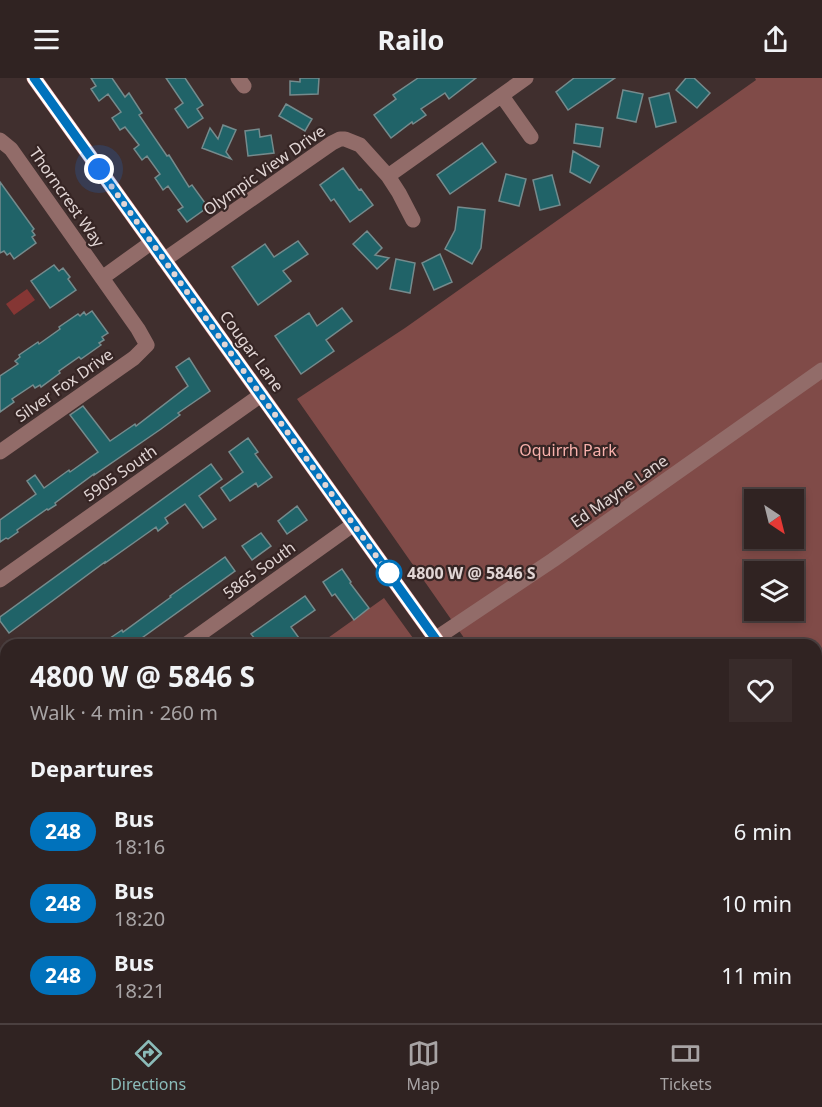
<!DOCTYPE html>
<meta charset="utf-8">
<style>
:root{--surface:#302322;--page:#382b2a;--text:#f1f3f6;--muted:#a8a4a5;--line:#4b4040;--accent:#8bbbb9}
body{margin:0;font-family:"Noto Sans",sans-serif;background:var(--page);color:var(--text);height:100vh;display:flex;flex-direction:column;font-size:22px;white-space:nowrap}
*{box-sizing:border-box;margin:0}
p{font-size:20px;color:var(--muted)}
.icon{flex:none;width:33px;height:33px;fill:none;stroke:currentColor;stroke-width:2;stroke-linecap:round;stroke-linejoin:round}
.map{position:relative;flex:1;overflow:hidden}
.side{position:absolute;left:0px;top:561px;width:822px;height:384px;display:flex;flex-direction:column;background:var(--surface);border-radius:18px 18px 0 0;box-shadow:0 3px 9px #0003,0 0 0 2px var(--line)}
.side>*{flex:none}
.badge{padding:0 12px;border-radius:20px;font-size:21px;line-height:39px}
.needle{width:39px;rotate:145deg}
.fabs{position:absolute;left:744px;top:411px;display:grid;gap:12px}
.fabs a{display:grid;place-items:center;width:60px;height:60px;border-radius:0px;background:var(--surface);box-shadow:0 3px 9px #0003,0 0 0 2px var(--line);font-size:30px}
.you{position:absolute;width:30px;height:30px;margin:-15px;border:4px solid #fff;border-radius:50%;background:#1a73e8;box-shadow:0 0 0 9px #1a73e833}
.map>.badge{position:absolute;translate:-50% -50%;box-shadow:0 0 0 3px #fff}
h2{padding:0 30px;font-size:22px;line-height:54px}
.round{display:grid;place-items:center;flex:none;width:63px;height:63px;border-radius:0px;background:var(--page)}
.summary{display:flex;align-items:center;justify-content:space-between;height:102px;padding:0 30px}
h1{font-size:28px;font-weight:700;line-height:45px}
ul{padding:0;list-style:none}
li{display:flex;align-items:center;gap:18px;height:72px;padding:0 30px}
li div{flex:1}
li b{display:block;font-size:22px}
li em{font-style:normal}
li .badge{min-width:66px;font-weight:700;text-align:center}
header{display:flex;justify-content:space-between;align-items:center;height:78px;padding:0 30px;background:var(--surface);font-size:27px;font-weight:700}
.tabs{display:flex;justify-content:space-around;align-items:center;height:84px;border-top:2px solid var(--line);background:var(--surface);font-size:16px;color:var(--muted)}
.tabs a{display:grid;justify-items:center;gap:3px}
.tabs .active{color:var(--accent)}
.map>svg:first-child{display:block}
.green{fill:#804b48;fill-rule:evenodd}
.water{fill:#853634}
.building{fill:#206368;stroke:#758b8d;stroke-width:1.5}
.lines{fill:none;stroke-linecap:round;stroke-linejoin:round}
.minor{stroke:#926c69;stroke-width:15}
.major{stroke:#eea19c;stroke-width:15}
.line-casing{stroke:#fff;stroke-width:14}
.line{stroke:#0072bc;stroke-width:9}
.walk{stroke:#e2d6d5;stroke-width:6;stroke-dasharray:0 10.8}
.stop-dot{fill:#fff;stroke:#0072bc;stroke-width:3}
.labels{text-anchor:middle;stroke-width:4.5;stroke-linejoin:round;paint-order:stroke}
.street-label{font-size:16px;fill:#e2d6d5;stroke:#362524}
.park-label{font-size:16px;fill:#f8b1ac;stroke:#362524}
.stop-label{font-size:16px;font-weight:bold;fill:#e2d6d5;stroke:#362524;text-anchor:start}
</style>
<header><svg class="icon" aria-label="menu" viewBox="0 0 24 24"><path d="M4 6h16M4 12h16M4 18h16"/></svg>Railo<svg class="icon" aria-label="share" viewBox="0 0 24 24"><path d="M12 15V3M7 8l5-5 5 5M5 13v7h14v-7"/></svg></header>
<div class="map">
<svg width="822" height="945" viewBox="0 0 822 945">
<rect width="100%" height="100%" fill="#402f2e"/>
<path class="green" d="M 755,0 L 822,0 L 822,945 L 733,945 L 729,939 L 816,939 L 816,567 L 469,567 L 297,321 L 405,250 L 756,2 ZM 754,422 L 794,422 L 794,460 L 754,460 ZM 754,494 L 794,494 L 794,532 L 754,532 Z
M 384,520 L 418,567 L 318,567 Z"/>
<path class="water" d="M 27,211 L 35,222 L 14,237 L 6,226 Z"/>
<path class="building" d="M 91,0 L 112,0 L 125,19 L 129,15 L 142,35 L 139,37 L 167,78 L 169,77 L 189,109 L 192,107 L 208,129 L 187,144 L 178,132 L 183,129 L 168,108 L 163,112 L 155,100 L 160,96 L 147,78 L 142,82 L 134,71 L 139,67 L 125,49 L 120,52 L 112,40 L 121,34 L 108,16 L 99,23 L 91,11 L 96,8 Z
M 166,0 L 185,0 L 203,27 L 197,31 L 203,40 L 188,50 L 175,31 L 183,25 Z
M 300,0 L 319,0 L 318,16 L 290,17 L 290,3 L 300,4 Z
M 418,0 L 476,0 L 449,21 L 445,15 L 421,31 L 426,37 L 413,46 L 412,44 L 391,60 L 374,37 L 396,21 L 393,17 Z
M 574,0 L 615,0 L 568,32 L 556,14 Z
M 686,0 L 694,0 L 710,15 L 697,30 L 676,12 Z
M 623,12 L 643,16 L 636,44 L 617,40 Z
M 669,15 L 676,44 L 656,49 L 649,20 Z
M 286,26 L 312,41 L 305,53 L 279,38 Z
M 576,46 L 603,50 L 600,69 L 574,65 Z
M 223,47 L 236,52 L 226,74 L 231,81 L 202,70 L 210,50 L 218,61 Z
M 259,51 L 260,59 L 271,57 L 274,75 L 248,78 L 245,53 Z
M 482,65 L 496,84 L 450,116 L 437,97 Z
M 573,73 L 599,88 L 590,105 L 570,94 Z
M 343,90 L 359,112 L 361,111 L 373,127 L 350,144 L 334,121 L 331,123 L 320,107 Z
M 506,96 L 526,101 L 519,128 L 499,123 Z
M 552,97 L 560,127 L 540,132 L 533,102 Z
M 0,104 L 34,151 L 32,153 L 35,157 L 32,159 L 36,165 L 14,181 L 10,175 L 7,177 L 4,173 L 0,175 Z
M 458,129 L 485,132 L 481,170 L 472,186 L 445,171 L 455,152 Z
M 367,153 L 382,170 L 375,177 L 389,180 L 377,191 L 353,166 Z
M 298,163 L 308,176 L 283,193 L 291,203 L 258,227 L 232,189 L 265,166 L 274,179 Z
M 440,176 L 452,204 L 434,212 L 422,185 Z
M 396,181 L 415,185 L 410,215 L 390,211 Z
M 54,187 L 59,193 L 63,190 L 70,199 L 68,201 L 76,212 L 50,230 L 31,203 Z
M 342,230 L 352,243 L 326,262 L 334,273 L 301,296 L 275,258 L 309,235 L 317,248 Z
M 92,233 L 108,255 L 102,259 L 104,262 L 99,265 L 101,267 L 81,281 L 79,279 L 59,293 L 60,295 L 41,309 L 40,307 L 35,310 L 33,307 L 12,321 L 14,324 L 0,334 L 0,298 L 18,286 L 15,283 L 20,279 L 19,277 L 38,264 L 39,266 L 60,251 L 59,249 L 78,236 L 80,238 L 84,234 L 86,237 Z
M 189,280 L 210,313 L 178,335 L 180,337 L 161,351 L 94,397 L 94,396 L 55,425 L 56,427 L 48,432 L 47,431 L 17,452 L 18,454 L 8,461 L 6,460 L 0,464 L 0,442 L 36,416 L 27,403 L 35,397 L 44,410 L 69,392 L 70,394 L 98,374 L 70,337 L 83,328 L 110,363 L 135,346 L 136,348 L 188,308 L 176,289 Z
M 248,360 L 258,374 L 255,376 L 272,399 L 258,409 L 256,405 L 230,423 L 221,410 L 243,394 L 229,374 Z
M 211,386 L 222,401 L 199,418 L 216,441 L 203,450 L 185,426 L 165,440 L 168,445 L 158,453 L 156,449 L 105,485 L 105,484 L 9,555 L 0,543 L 0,539 Z
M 297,428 L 307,442 L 287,456 L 278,443 Z
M 261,455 L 271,468 L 252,482 L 242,468 Z
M 225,479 L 235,493 L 132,567 L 100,567 L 122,552 L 123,554 L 171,519 L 170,518 Z
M 342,491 L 351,504 L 350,505 L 369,530 L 354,542 L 335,516 L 332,518 L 323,504 Z
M 305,518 L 315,532 L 291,549 L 304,567 L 260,567 L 251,556 Z"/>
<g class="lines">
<path class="minor" d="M 238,0 L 244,8
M 502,18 L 531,59
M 0,62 L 11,71 L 138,251 L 147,267 L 134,280 L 0,374
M 388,98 L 526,0
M 164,182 L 332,65 L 340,61 L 345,61 L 360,67 L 388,98 L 399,115 L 413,142
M 102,200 L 152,164
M 0,502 L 261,317
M 435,561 L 553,482 L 822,292
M 185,567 L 354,446
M 0,698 L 6,694
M 24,939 L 24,945
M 313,939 L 318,945
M 223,945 L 232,939"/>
<path class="major" d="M 34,0 L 440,567
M 706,939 L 710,945"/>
</g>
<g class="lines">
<g class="line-casing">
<path id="line" d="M 34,0 L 440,567"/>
</g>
<use href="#line" class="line"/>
<path class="walk" d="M 99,91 L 394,503 L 389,495"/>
</g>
<circle class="stop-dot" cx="389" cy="495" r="12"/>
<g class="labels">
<g class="street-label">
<text transform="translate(264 92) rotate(-35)" y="6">Olympic View Drive</text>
<text transform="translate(67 119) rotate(55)" y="6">Thorncrest Way</text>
<text transform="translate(252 273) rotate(54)" y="6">Cougar Lane</text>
<text transform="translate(64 307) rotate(-35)" y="6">Silver Fox Drive</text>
<text transform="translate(120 395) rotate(-35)" y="6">5905 South</text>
<text transform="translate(619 413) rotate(-35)" y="6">Ed Mayne Lane</text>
<text transform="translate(259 492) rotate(-36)" y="6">5865 South</text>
</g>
<g class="park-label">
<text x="568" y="378">Oquirrh Park</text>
</g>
<g class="stop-label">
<text x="407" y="501">4800 W @ 5846 S</text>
</g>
</g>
</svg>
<div class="fabs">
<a><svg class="needle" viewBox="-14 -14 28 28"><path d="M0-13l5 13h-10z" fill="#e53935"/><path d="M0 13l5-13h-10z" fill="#a8a4a5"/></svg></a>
<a><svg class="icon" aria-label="layers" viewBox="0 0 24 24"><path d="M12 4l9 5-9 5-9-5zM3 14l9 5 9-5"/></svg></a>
</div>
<div class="you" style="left:99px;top:91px"></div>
<section class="side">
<div class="summary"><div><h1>4800 W @ 5846 S</h1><p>Walk · 4 min · 260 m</p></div><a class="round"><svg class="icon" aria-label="heart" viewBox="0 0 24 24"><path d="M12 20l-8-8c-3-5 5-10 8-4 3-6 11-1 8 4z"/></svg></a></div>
<h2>Departures</h2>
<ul>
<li><span class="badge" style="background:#0072bc;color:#fff">248</span><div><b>Bus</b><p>18:16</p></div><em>6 min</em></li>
<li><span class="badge" style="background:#0072bc;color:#fff">248</span><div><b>Bus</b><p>18:20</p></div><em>10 min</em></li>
<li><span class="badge" style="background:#0072bc;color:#fff">248</span><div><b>Bus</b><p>18:21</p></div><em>11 min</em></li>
</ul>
</section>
</div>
<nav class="tabs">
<a class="active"><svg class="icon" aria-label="directions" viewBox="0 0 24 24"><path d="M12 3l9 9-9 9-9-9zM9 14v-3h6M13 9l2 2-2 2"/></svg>Directions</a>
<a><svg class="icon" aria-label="map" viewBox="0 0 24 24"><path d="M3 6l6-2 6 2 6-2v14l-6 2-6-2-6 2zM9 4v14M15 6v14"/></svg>Map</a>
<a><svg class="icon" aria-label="tickets" viewBox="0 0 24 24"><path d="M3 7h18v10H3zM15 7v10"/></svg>Tickets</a>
</nav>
